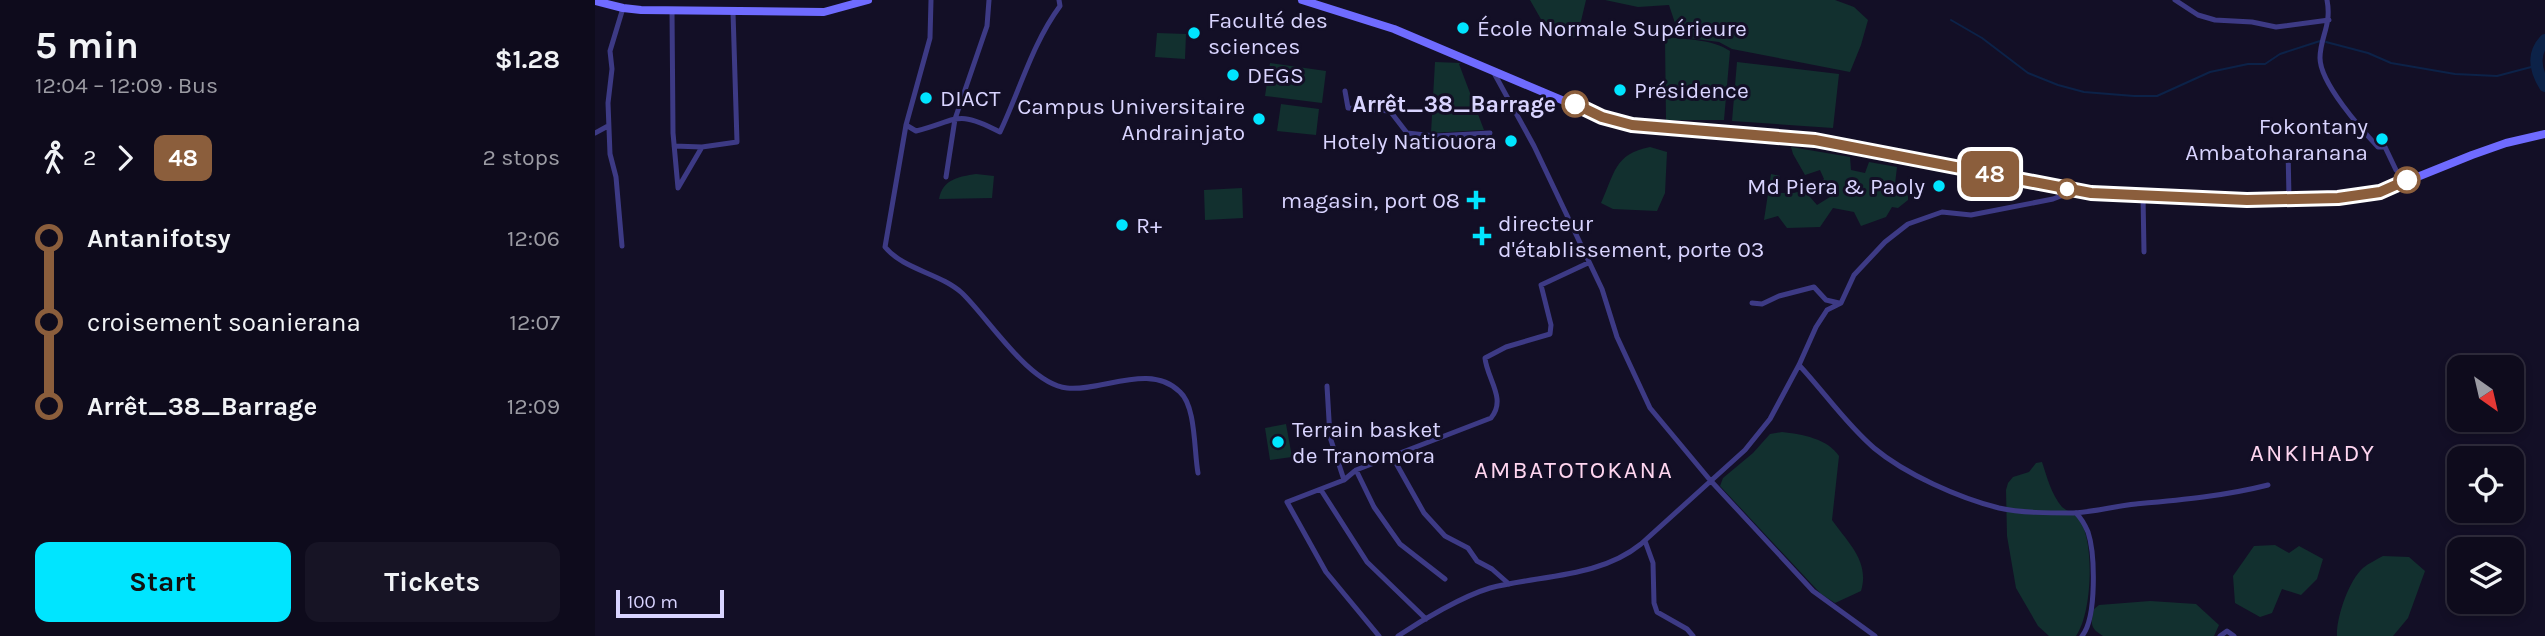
<!DOCTYPE html>
<meta charset="utf-8">
<style>
:root{--surface:#0e0b1c;--page:#171425;--text:#f1f3f6;--muted:#9b9ba3;--line:#2e2b3b;--accent:#00e5ff}
body{margin:0;font-family:Karla,sans-serif;background:var(--page);color:var(--text);height:100vh;display:flex;flex-direction:column;font-size:26px;white-space:nowrap}
*{box-sizing:border-box;margin:0}
p{font-size:23px;color:var(--muted)}
.icon{flex:none;width:38px;height:38px;fill:none;stroke:currentColor;stroke-width:2;stroke-linecap:round;stroke-linejoin:round}
.map{position:relative;flex:1;overflow:hidden}
.panel{display:flex;flex-direction:column;background:var(--surface);width:595px}
.panel>*{flex:none}
.badge{padding:0 14px;border-radius:10px;font-size:24px;line-height:46px}
.needle{width:46px;rotate:146deg}
.fabs{position:absolute;left:1852px;top:355px;display:grid;gap:14px}
.fabs a{display:grid;place-items:center;width:77px;height:77px;border-radius:14px;background:var(--surface);box-shadow:0 4px 10px #0003,0 0 0 2px var(--line);font-size:35px}
.scale{position:absolute;left:21px;bottom:18px;width:108px;box-sizing:border-box;padding-left:7px;border:4px solid #d9d4ff;border-top:0;font-size:19px;line-height:24px;white-space:nowrap;color:#d9d4ff;-webkit-text-stroke:5px #130f26;paint-order:stroke}
.map>.badge{position:absolute;translate:-50% -50%;box-shadow:0 0 0 4px #fff}
.legs{display:flex;align-items:center;gap:10px;height:77px;padding:0 35px;font-size:23px}
.legs p{margin-inline-start:auto}
.overview{display:flex;align-items:center;justify-content:space-between;height:119px;padding:0 35px}
h1{font-size:38px;font-weight:700;line-height:52px}
.cta{display:flex;gap:14px;margin-top:auto;padding:14px 35px}
.cta a{flex:1;height:80px;border-radius:14px;background:var(--accent);color:#111;font-size:28px;font-weight:700;line-height:80px;text-align:center}
.cta a+a{background:var(--page);color:var(--text)}
ul{padding:0 35px;list-style:none}
li{display:flex;align-items:center;gap:24px;height:84px;font-size:26px}
li i{display:grid;place-items:center;width:10px;height:100%;margin:0 9px;background:currentColor}
li i::after{content:'';width:18px;height:18px;margin:-9px;border:5px solid;border-radius:50%;background:var(--surface)}
li p{margin-inline-start:auto}
li:first-child i{background:linear-gradient(#0000 50%,currentColor 0)}
li:last-child i{background:linear-gradient(currentColor 50%,#0000 0)}
main{display:flex;flex:1;min-height:0}
.map>svg:first-child{display:block}
.green{fill:#12302f}
.lines{fill:none;stroke-linecap:round;stroke-linejoin:round}
.stream{stroke:#0c2248;stroke-width:2}
.river{stroke:#0c2248;stroke-width:12}
.street{stroke:#3d3a85;stroke-width:5}
.secondary{stroke:#6f6bff;stroke-width:8}
.line-1-casing{stroke:#fff;stroke-width:16}
.line-1{stroke:#8b5e3c;stroke-width:10}
.poi-dot{fill:#00e5ff;stroke:#130f26;stroke-width:2.5}
.stop-1-dot{fill:#fff;stroke:#8b5e3c;stroke-width:3.5}
.labels{text-anchor:middle;stroke-width:6;stroke-linejoin:round;paint-order:stroke}
.poi-label{font-size:23px;fill:#d9d4ff;stroke:#130f26;text-anchor:start}
.stop-label{font-size:23px;font-weight:bold;fill:#d9d4ff;stroke:#130f26;text-anchor:end}
.neighbourhood-label{font-size:24px;letter-spacing:2px;fill:#ffd6f0;stroke:#130f26}
</style>
<main>
<section class="panel">
<div class="overview"><div><h1>5 min</h1><p>12:04 – 12:09 · Bus</p></div><b>$1.28</b></div>
<div class="legs"><svg class="icon" aria-label="walk" viewBox="0 0 24 24"><circle cx="13" cy="4" r="2"/><path d="M13 8l-2 6 4 7M11 14l-3 7M7 12l3-4h3l4 4"/></svg>2<svg class="icon" aria-label="forward" viewBox="0 0 24 24"><path d="M9 5l7 7-7 7"/></svg><b class="badge" style="background:#8b5e3c;color:#fff">48</b><p>2 stops</p></div>
<ul>
<li><i style="color:#8b5e3c"></i><b>Antanifotsy</b><p>12:06</p></li>
<li><i style="color:#8b5e3c"></i><span>croisement soanierana</span><p>12:07</p></li>
<li><i style="color:#8b5e3c"></i><b>Arrêt_38_Barrage</b><p>12:09</p></li>
</ul>
<div class="cta"><a>Start</a><a>Tickets</a></div>
</section>
<div class="map">
<svg width="1950" height="636" viewBox="0 0 1950 636">
<rect width="100%" height="100%" fill="#130f26"/>
<path class="green" d="M 935,0 L 991,0 L 982,38 L 955,35 Z
M 1010,0 L 1240,0 L 1259,7 L 1273,20 L 1266,45 L 1255,72 L 1137,49 L 1124,42 L 1093,38 L 1082,29 L 1074,5 L 1043,7 Z
M 562,33 L 591,34 L 590,59 L 560,57 Z
M 1073,37 C 1093,40 1117,39 1135,51 L 1129,120 L 1071,120 L 1070,39 Z
M 840,62 L 866,63 L 864,64 L 889,130 L 836,133 Z
M 1142,62 L 1244,74 L 1238,128 L 1137,121 Z
M 675,63 L 731,71 L 727,103 L 670,96 Z
M 686,104 L 724,109 L 721,135 L 682,131 Z
M 1055,147 L 1072,152 L 1070,193 L 1062,211 L 1018,209 L 1006,203 C 1020,173 1019,154 1055,147 Z
M 1196,147 L 1255,157 L 1256,170 L 1270,173 L 1274,162 L 1302,167 L 1300,184 L 1313,187 L 1313,200 L 1303,208 L 1297,207 L 1291,217 L 1266,226 L 1259,212 L 1238,208 L 1225,227 L 1192,228 L 1183,216 L 1169,220 L 1176,174 L 1185,176 L 1182,193 L 1199,193 L 1209,190 L 1222,205 L 1235,197 L 1234,192 L 1224,193 L 1222,187 L 1229,179 L 1225,170 L 1210,175 L 1198,154 Z
M 381,174 L 399,176 L 397,198 L 344,199 C 348,179 363,177 381,174 Z
M 647,188 L 648,218 L 610,220 L 609,190 Z
M 691,424 L 697,457 L 675,460 L 670,428 Z
M 1187,432 C 1207,434 1233,439 1244,456 L 1237,520 C 1253,543 1275,561 1266,591 L 1240,603 L 1226,594 L 1125,486 L 1128,478 L 1158,453 L 1175,434 Z
M 1447,462 C 1452,477 1456,494 1467,507 C 1474,513 1483,514 1487,524 C 1499,548 1497,613 1481,636 L 1454,636 L 1443,626 L 1421,588 L 1412,536 L 1411,490 L 1413,483 L 1418,477 L 1434,472 L 1441,463 Z
M 1680,545 L 1694,553 L 1704,546 L 1728,559 L 1722,579 L 1706,595 L 1687,589 L 1677,613 L 1665,617 L 1640,603 L 1638,576 L 1659,546 Z
M 1788,556 L 1814,557 L 1830,571 L 1813,618 L 1798,636 L 1742,636 C 1741,618 1754,580 1768,568 C 1774,563 1781,560 1788,556 Z
M 1555,601 L 1601,604 L 1624,625 L 1619,636 L 1508,636 C 1494,628 1496,623 1499,609 L 1504,605 Z"/>
<g class="lines">
<path class="stream" d="M 1356,20 L 1387,38 L 1433,73 L 1463,85 L 1489,92 L 1539,96 L 1562,96 L 1615,72 L 1653,64 L 1670,64 L 1685,54 L 1725,41
M 1731,42 L 1773,53 L 1796,63 L 1860,74 L 1902,76 L 1940,66"/>
<path class="river" d="M 1950,40 C 1937,54 1940,70 1950,86"/>
<path class="street" d="M 336,0 L 335,38 L 311,125 L 290,247 C 309,270 345,273 367,293 C 394,319 434,384 472,388 C 507,392 555,362 585,392 C 601,406 599,452 603,473
M 1580,0 L 1603,15 L 1620,20 L 1657,22 L 1681,27 L 1734,20
M 1732,0 C 1737,25 1725,37 1725,58 C 1725,83 1766,129 1783,147 L 1790,147 L 1801,170 L 1812,180
M 77,10 L 78,133 L 83,188 L 107,147
M 899,73 L 939,146 L 1007,289 L 1022,337 L 1055,408 L 1115,480 L 1218,591 L 1280,636
M 750,91 L 753,108 L 795,111 L 812,133 L 840,136 L 895,133
M 311,125 L 321,131 C 364,120 361,109 405,132 C 425,90 437,44 465,6 L 464,0
M 0,133 L 13,126
M 79,146 L 107,147 L 142,142 L 138,12
M 1693,149 L 1694,198
M 351,177 L 360,119 L 392,26 L 394,0
M 1548,196 L 1549,252
M 27,246 L 21,177 L 15,154 L 13,103 L 17,69 L 15,51 L 28,8
M 1157,303 L 1167,304 L 1184,296 L 1219,287 L 1231,300 L 1244,303
M 1204,365 C 1230,393 1251,424 1279,448 C 1310,474 1364,498 1404,508 C 1427,513 1454,513 1478,513 C 1499,512 1520,506 1541,504 C 1585,500 1630,496 1673,485
M 732,386 L 735,437 L 749,480
M 797,456 L 829,513 L 850,536 L 873,548 L 882,561 L 897,569 L 914,584
M 761,470 L 779,507 L 805,544 L 850,579
M 726,490 L 772,562 L 831,619
M 1481,513 C 1486,518 1490,525 1493,532 C 1500,553 1502,618 1487,636
M 1050,541 L 1058,563 L 1059,603 L 1062,612 L 1092,629 L 1098,636
M 784,636 L 731,572 L 692,502 L 749,480 L 761,470 L 896,418 C 912,399 892,379 890,358 L 911,347 L 955,334 L 956,325 L 946,285 L 993,263
M 803,636 C 827,620 868,596 895,588 C 945,575 1004,578 1046,544 L 1150,450 L 1175,419 L 1204,365 L 1221,327 L 1232,310 L 1246,303 L 1259,275 L 1290,242 L 1313,224 L 1347,212 L 1376,215 L 1458,199 L 1479,191
M 1625,636 L 1632,631 L 1639,636"/>
<path class="secondary" d="M 707,0 L 799,29 L 1007,117 L 1037,125 L 1220,140 L 1496,193 L 1652,199 L 1743,198 L 1785,192 L 1877,155 L 1911,143 L 1950,134
M 0,1 L 28,8 L 46,10 L 229,12 L 273,0"/>
</g>
<g class="lines">
<g class="line-1-casing">
<path id="line-1" d="M 980,104 L 1007,117 L 1037,125 L 1220,140 L 1496,193 L 1652,200 L 1743,198 L 1785,192 L 1812,180"/>
</g>
<use href="#line-1" class="line-1"/>
</g>
<g class="poi-dot">
<circle cx="868" cy="28" r="7"/>
<circle cx="599" cy="33" r="7"/>
<circle cx="638" cy="75" r="7"/>
<circle cx="1025" cy="90" r="7"/>
<circle cx="331" cy="98" r="7"/>
<circle cx="664" cy="119" r="7"/>
<circle cx="1787" cy="139" r="7"/>
<circle cx="916" cy="141" r="7"/>
<circle cx="1344" cy="186" r="7"/>
<path d="M877.5 189.5h7v7h7v7h-7v7h-7v-7h-7v-7h7z"/>
<circle cx="527" cy="225" r="7"/>
<path d="M883.5 225.5h7v7h7v7h-7v7h-7v-7h-7v-7h7z"/>
<circle cx="683" cy="442" r="7"/>
</g>
<g class="stop-1-dot">
<circle cx="980" cy="104" r="12"/>
<circle cx="1812" cy="180" r="12"/>
<circle cx="1472" cy="189" r="9"/>
</g>
<g class="labels">
<g class="poi-label">
<text x="613" y="28">Faculté des<tspan x="613" dy="26">sciences</tspan></text>
<text x="882" y="36">École Normale Supérieure</text>
<text x="652" y="83">DEGS</text>
<text x="1039" y="98">Présidence</text>
<text x="345" y="106">DIACT</text>
<text x="650" y="114" text-anchor="end">Campus Universitaire<tspan x="650" dy="26">Andrainjato</tspan></text>
<text x="1773" y="134" text-anchor="end">Fokontany<tspan x="1773" dy="26">Ambatoharanana</tspan></text>
<text x="902" y="149" text-anchor="end">Hotely Natiouora</text>
<text x="1330" y="194" text-anchor="end">Md Piera &amp; Paoly</text>
<text x="865" y="208" text-anchor="end">magasin, port 08</text>
<text x="903" y="231">directeur<tspan x="903" dy="26">d'établissement, porte 03</tspan></text>
<text x="541" y="233">R+</text>
<text x="697" y="437">Terrain basket<tspan x="697" dy="26">de Tranomora</tspan></text>
</g>
<g class="stop-label">
<text x="961" y="112">Arrêt_38_Barrage</text>
</g>
<g class="neighbourhood-label">
<text x="1718" y="461">ANKIHADY</text>
<text x="979" y="478">AMBATOTOKANA</text>
</g>
</g>
</svg>
<div class="fabs">
<a><svg class="needle" viewBox="-14 -14 28 28"><path d="M0-13l5 13h-10z" fill="#e53935"/><path d="M0 13l5-13h-10z" fill="#9b9ba3"/></svg></a>
<a><svg class="icon" aria-label="locate" viewBox="0 0 24 24"><circle cx="12" cy="12" r="6"/><path d="M12 2v4M12 18v4M2 12h4M18 12h4"/></svg></a>
<a><svg class="icon" aria-label="layers" viewBox="0 0 24 24"><path d="M12 4l9 5-9 5-9-5zM3 14l9 5 9-5"/></svg></a>
</div>
<div class="scale">100 m</div>
<b class="badge" style="left:1395px;top:174px;background:#8b5e3c;color:#fff">48</b>
</div>
</main>
